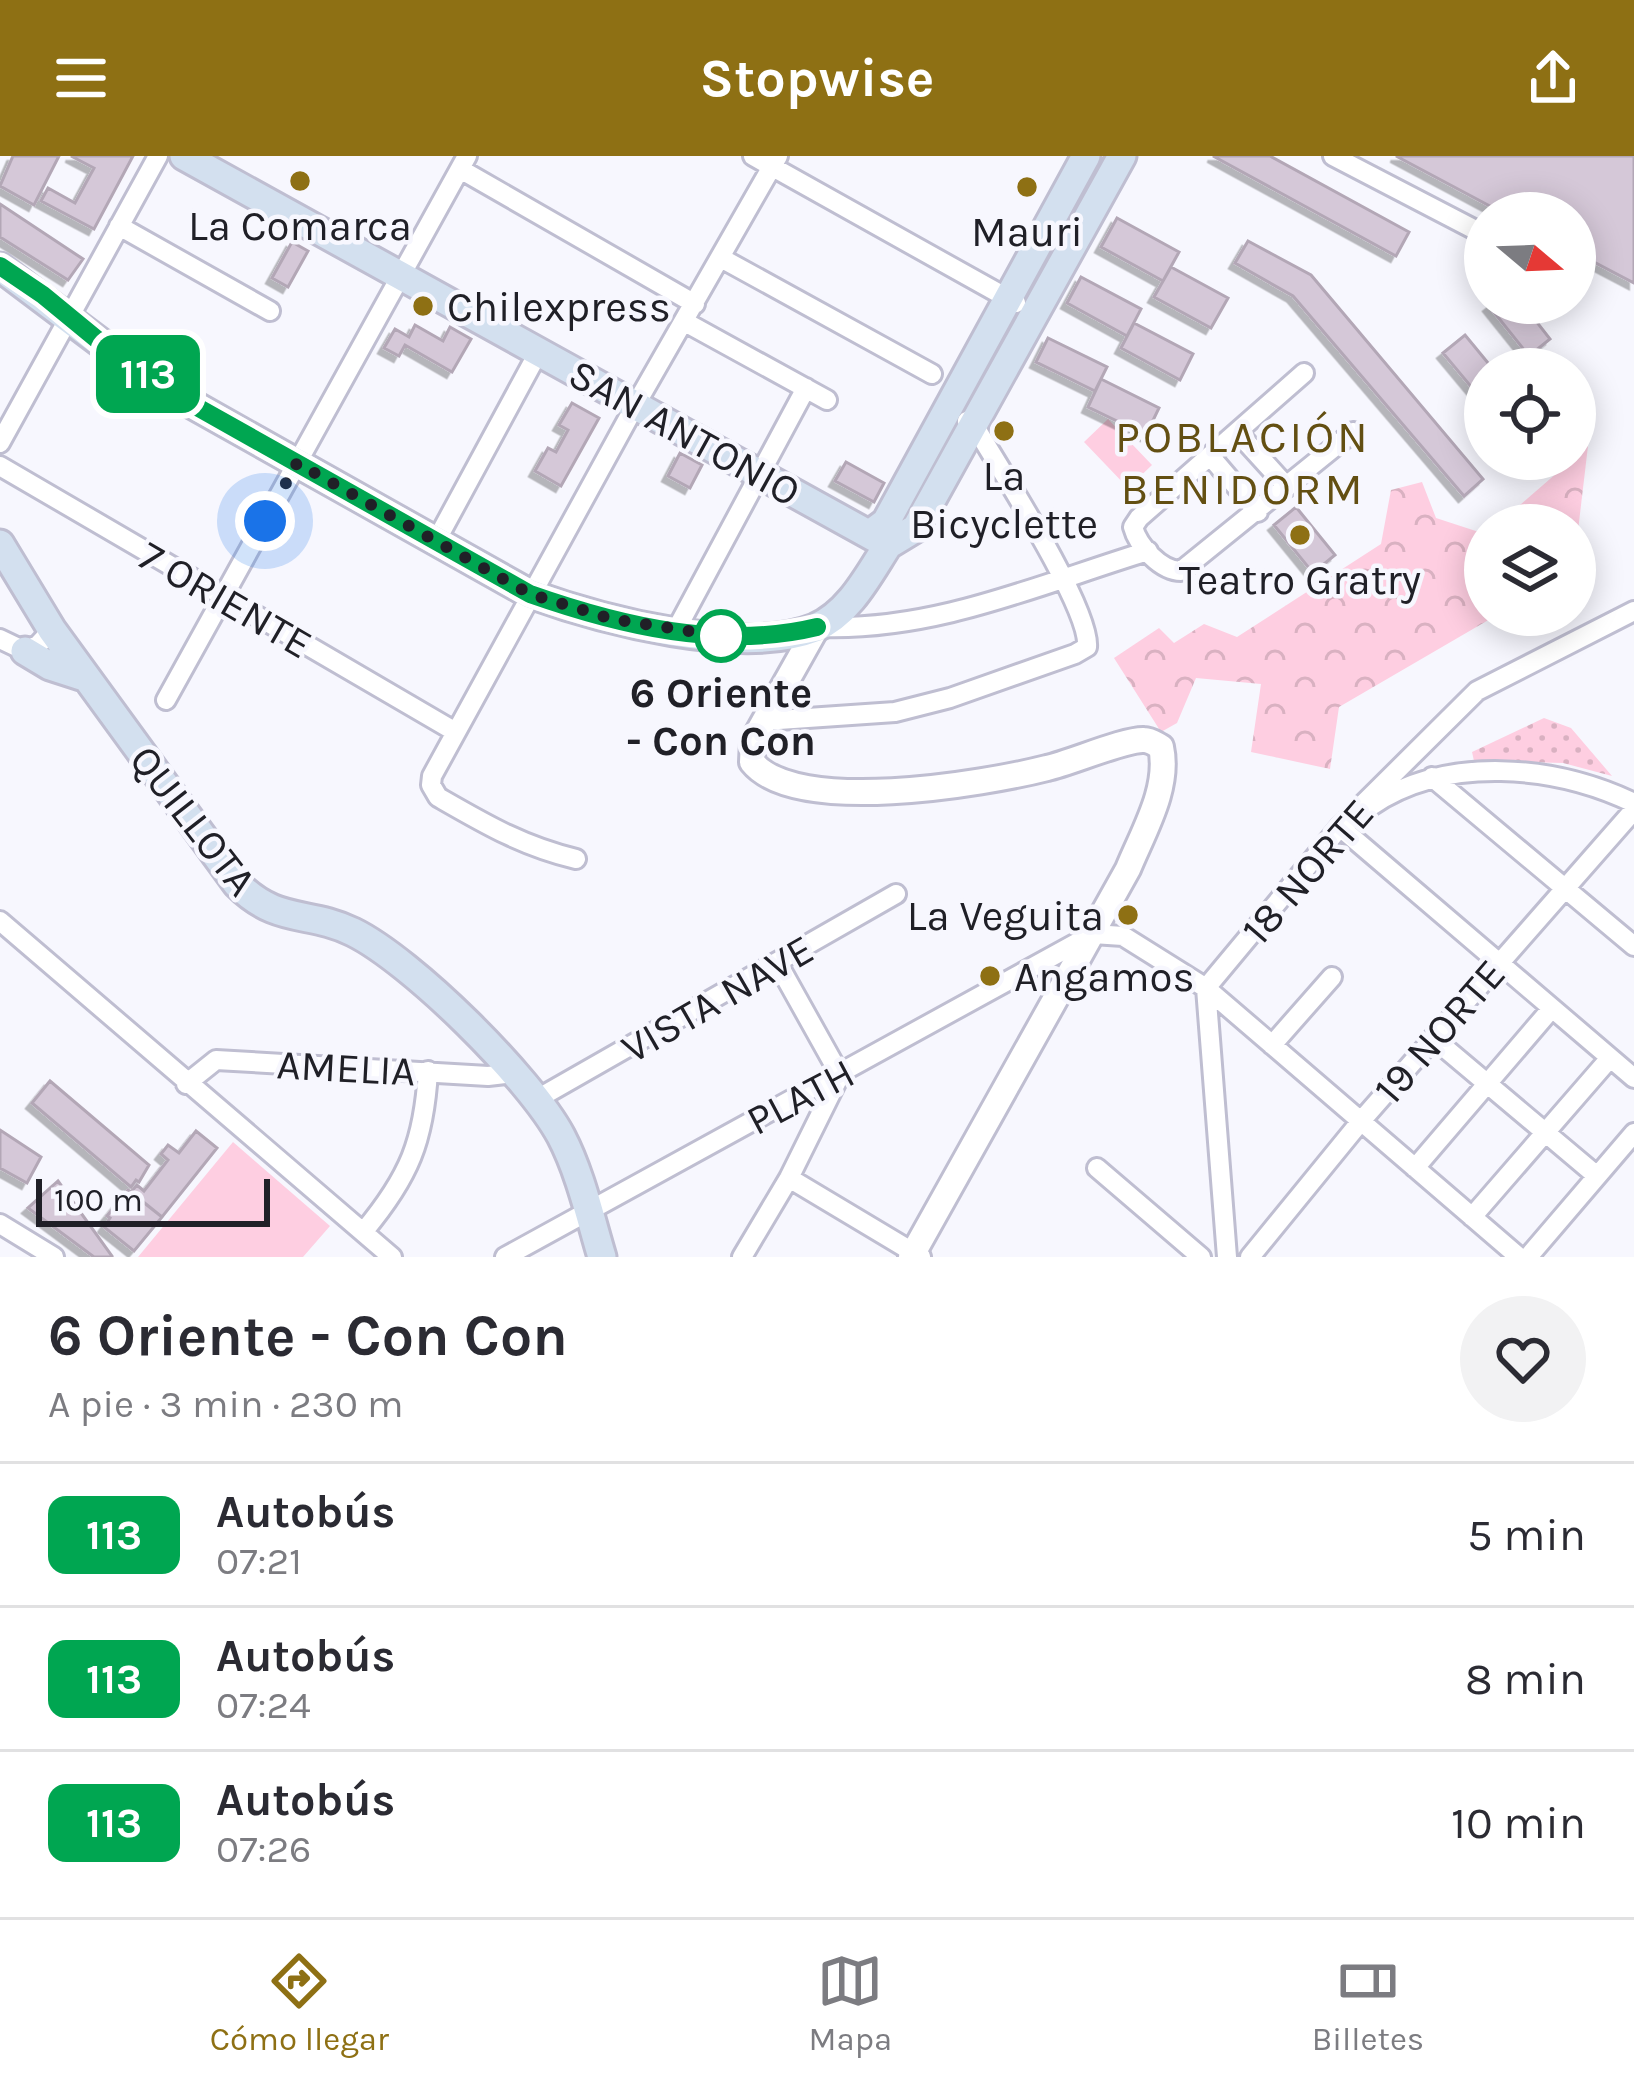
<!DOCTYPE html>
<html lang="es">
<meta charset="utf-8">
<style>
:root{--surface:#fff;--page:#f2f2f3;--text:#2b2b33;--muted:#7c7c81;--line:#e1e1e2;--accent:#8e7014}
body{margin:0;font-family:Karla,sans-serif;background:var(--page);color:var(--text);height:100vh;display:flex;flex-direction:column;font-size:45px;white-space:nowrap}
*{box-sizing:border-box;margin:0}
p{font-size:39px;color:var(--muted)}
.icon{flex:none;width:66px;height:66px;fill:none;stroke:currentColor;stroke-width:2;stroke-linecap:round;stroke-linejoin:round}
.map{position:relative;height:1101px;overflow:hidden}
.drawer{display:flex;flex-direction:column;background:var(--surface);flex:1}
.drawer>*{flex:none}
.badge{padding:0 24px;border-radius:18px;font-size:42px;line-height:78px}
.needle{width:78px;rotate:109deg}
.fabs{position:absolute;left:1464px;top:36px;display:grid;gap:24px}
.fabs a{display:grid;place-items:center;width:132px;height:132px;border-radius:50%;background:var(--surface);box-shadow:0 6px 30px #0003;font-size:60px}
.scale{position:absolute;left:36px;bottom:30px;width:234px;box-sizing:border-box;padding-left:12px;border:6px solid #202027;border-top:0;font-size:33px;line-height:42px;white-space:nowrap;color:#202027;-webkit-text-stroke:9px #f7f7fe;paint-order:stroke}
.you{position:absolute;width:60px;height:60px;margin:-30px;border:9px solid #fff;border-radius:50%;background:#1a73e8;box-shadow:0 0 0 18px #1a73e833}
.map>.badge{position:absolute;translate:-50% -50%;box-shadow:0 0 0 6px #fff}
.round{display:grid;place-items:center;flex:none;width:126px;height:126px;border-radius:63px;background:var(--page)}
.overview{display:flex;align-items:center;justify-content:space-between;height:204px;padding:0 48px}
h1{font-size:57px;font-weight:700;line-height:90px}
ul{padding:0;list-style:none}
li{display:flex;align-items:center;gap:36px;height:144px;padding:0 48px;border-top:3px solid var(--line)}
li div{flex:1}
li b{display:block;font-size:45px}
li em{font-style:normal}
li .badge{min-width:132px;font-weight:700;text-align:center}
header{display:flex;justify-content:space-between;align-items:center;height:156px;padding:0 48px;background:var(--accent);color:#fff;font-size:54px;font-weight:700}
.tab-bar{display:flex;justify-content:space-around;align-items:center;height:168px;border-top:3px solid var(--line);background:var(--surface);font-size:33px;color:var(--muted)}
.tab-bar a{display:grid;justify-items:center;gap:6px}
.tab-bar .selected{color:var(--accent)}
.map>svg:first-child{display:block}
.grass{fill:url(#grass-dots)}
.forest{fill:url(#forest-crowns)}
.garden{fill:#fecee1}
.building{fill:#d5c8d8;stroke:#b3a7b6;stroke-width:3;filter:url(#shadow)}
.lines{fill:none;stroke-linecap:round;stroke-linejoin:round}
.minor-casing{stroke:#bfbed1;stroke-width:24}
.tertiary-casing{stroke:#bfbed1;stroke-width:30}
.secondary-casing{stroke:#bfbed1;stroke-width:33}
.minor{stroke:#fff;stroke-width:18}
.tertiary{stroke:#fff;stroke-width:24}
.secondary{stroke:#d3e0ef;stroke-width:27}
.line-casing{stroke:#fff;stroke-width:27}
.line{stroke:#00a651;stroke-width:18}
.walk{stroke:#202027;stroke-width:12;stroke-dasharray:0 21.6}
.poi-dot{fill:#8e7014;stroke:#f7f7fe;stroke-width:4.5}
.stop-dot{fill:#fff;stroke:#00a651;stroke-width:6}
.labels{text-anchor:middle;stroke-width:9;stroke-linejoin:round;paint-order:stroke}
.poi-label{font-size:42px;fill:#202027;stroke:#f7f7fe}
.street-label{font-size:42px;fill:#202027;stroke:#f7f7fe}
.stop-label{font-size:42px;font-weight:bold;fill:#202027;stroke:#f7f7fe}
.neighbourhood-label{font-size:45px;letter-spacing:3px;fill:#634f12;stroke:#f7f7fe}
</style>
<header><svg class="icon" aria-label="menu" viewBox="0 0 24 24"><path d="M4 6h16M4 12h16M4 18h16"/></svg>Stopwise<svg class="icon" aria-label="share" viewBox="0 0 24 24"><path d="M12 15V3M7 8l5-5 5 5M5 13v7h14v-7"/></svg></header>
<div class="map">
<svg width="1634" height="1101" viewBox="0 0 1634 1101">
<defs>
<pattern id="grass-dots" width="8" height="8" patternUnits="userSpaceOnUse" patternTransform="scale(3)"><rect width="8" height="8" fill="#fecee1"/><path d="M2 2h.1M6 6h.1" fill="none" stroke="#d9b1c1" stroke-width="1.8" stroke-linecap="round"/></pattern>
<pattern id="forest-crowns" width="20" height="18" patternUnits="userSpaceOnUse" patternTransform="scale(3)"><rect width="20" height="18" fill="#fecee1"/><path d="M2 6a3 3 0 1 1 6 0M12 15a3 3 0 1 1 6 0" fill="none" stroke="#d9b1c1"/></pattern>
<filter id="shadow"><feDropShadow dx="-5.5" dy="5.5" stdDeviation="0" flood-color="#0004"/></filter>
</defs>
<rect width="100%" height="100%" fill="#f7f7fe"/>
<path class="grass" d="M 1544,562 L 1571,572 L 1612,620 L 1563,607 L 1474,605 L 1472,596 Z"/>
<path class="forest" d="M 1588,290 L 1575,400 L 1575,369 L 1497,369 Z
M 1422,326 L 1436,362 L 1485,378 L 1485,459 L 1497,459 L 1339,551 L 1330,613 L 1251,596 L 1261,528 L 1196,522 L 1177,567 L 1161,576 L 1114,502 L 1159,472 L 1174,487 L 1204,468 L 1237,481 L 1381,388 L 1391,334 Z"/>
<path class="garden" d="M 1108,263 L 1152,309 L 1128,332 L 1084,286 Z
M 233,986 L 330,1070 L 303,1101 L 138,1101 Z"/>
<path class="building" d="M 13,0 L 59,0 L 34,49 L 0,30 Z
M 71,0 L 133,0 L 94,73 L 41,45 L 48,32 L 75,47 L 94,12 Z
M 1213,0 L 1270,0 L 1409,76 L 1396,100 Z
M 1396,0 L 1634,0 L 1634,127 L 1575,96 L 1575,57 L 1503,57 Z
M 0,48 L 83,103 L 68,124 L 0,81 Z
M 1117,62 L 1179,96 L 1163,125 L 1101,91 Z
M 1248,85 L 1311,119 L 1483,323 L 1464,340 L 1293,140 L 1235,107 Z
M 292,86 L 308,95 L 288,131 L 272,122 Z
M 1171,111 L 1228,142 L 1211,172 L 1154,141 Z
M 1081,121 L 1141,153 L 1127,180 L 1067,147 Z
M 1493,147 L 1522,147 L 1550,183 L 1529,200 L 1489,150 Z
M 1134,167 L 1193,198 L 1180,224 L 1121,192 Z
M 415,169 L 443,185 L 450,171 L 471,183 L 452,216 L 405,189 L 399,200 L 384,192 L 395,173 L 409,181 Z
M 1465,179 L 1493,213 L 1485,213 L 1483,245 L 1443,197 Z
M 1048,182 L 1107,211 L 1095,235 L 1036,206 Z
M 1539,192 L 1556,213 L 1523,213 L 1519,208 Z
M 1101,223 L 1159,252 L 1146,279 L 1088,251 Z
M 572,247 L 599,262 L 561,330 L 535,315 L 548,292 L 556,296 L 568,274 L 559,269 Z
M 680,297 L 702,309 L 690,332 L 668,320 Z
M 846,306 L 884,327 L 874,346 L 835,325 Z
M 1296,351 L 1335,399 L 1313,417 L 1274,369 Z
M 50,925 L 149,1009 L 139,1026 L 136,1024 L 131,1031 L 32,947 Z
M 0,974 L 41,1001 L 27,1027 L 0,1012 Z
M 196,975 L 217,992 L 162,1061 L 131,1036 L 137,1029 L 144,1035 L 168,1004 L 161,998 L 168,989 L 179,997 Z
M 58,1025 L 112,1100 L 111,1101 L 94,1101 L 28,1052 Z
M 128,1034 L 162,1061 L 134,1095 L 104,1071 L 110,1062 L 107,1060 Z"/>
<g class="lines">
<g class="minor-casing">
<path id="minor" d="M 753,0 L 1016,147
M 1333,0 L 1485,79
M 460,13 L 695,148
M 119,70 L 270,155
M 721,102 L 932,218
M 685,166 L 827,244
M 1304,217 L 1139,362 L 1133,371 C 1138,390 1161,415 1181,415 L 1353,276
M 1238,277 L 1287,331
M 0,287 L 158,0
M 1211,301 L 1258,356
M 0,310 L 454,575
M 435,387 L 539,195
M 821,471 C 936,475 1040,428 1148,395
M 675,476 L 806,232
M 0,483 L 25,495 L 38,489 L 52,474
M 166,544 L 467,0
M 764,565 L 895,556 L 950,542 L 1075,498 L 1087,491 C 1091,453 997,308 974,269 L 967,265
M 1432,621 L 1634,790
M 1371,650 C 1446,599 1555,609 1634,647
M 1349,665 L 1340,671 L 1634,922
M 576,703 C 522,690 485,668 438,641 L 431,629 L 432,620 L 636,248 L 778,0
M 0,765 L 392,1101
M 1433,882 L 1597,1020
M 1272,889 L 1332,821
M 186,928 L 216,904 L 488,920 L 515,917
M 537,943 L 896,738
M 1097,1012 L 1201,1101
M 1415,1012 L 1552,852
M 789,1022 L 921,1101
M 1472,1061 L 1610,902
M 0,1068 L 54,1101
M 364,1075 C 409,1021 424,985 428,915
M 505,1101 L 1093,778 L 1123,780 L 1206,832 L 1519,1101
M 742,1101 L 789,1022 L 840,919 L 778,808
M 1227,1101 L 1206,832 L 1340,671 L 1477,535 L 1634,455
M 1250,1101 L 1361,965 L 1634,654
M 1528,1101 L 1634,977"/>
</g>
<g class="tertiary-casing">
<path id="tertiary" d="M 817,471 L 753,585 L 752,606 C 795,660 984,628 1047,612 C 1070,607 1125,583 1144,584 C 1151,584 1155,588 1161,591 C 1170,632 1143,676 1128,713 L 911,1101"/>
</g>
<g class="secondary-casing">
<path id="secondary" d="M 0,111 L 105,190 L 190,247 L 530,438 C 602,464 742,501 815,472 C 850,457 869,418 888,389 L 184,0
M 870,378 L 886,366 L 1086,0
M 0,388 L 52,474 L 237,728 C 278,769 308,754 353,776 C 412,805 530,922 561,980 C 580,1016 590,1061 602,1101
M 888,389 L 916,372 L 1122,0
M 25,495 L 50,510 L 84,521"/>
</g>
<use href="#minor" class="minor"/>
<use href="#tertiary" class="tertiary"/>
<use href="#secondary" class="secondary"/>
</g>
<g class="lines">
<g class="line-casing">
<path id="line" d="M 0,110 L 43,139 L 105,190 L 190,247 L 530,438 C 621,470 722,494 817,471"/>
</g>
<use href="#line" class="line"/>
<path class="walk" d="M 265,365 L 297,307 L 530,438 L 612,463 L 721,480"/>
</g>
<g class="poi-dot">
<circle cx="300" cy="25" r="12"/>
<circle cx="1027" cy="31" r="12"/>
<circle cx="423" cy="150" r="12"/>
<circle cx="1004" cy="275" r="12"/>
<circle cx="1300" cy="379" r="12"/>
<circle cx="1128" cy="759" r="12"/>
<circle cx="990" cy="820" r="12"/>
</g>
<circle class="stop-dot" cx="721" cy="480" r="24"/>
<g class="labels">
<g class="poi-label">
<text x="300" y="84">La Comarca</text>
<text x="1027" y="90">Mauri</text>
<text x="447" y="165" text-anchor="start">Chilexpress</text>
<text x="1004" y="334">La<tspan x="1004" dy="48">Bicyclette</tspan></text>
<text x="1300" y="438">Teatro Gratry</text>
<text x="1104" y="774" text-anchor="end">La Veguita</text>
<text x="1014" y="835" text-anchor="start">Angamos</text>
</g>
<g class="street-label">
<text transform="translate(685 276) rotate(29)" y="15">SAN ANTONIO</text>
<text transform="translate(226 443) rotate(30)" y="15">7 ORIENTE</text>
<text transform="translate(194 664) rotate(52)" y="15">QUILLOTA</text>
<text transform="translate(1307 715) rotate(-49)" y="15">18 NORTE</text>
<text transform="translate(717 842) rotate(-30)" y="15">VISTA NAVE</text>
<text transform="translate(1439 875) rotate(-49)" y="15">19 NORTE</text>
<text transform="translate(346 911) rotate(3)" y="15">AMELIA</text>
<text transform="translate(800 940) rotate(-28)" y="15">PLATH</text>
</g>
<g class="stop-label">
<text x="721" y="551">6 Oriente<tspan x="721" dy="48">- Con Con</tspan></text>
</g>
<g class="neighbourhood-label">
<text x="1243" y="296">POBLACIÓN<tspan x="1243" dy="52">BENIDORM</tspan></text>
</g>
</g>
</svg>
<div class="fabs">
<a><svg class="needle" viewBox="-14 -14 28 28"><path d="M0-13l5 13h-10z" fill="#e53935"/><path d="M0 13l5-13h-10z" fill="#7c7c81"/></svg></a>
<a><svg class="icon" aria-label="locate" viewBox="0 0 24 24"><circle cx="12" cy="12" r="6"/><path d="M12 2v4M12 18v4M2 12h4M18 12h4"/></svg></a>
<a><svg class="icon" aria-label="layers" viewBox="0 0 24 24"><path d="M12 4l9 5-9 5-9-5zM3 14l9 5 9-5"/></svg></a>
</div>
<div class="scale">100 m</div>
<div class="you" style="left:265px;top:365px"></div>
<b class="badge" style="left:148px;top:218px;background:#00a651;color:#fff">113</b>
</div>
<section class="drawer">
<div class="overview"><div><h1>6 Oriente - Con Con</h1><p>A pie · 3 min · 230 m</p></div><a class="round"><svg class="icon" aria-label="heart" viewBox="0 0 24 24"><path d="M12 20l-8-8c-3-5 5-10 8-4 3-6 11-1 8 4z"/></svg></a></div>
<ul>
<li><span class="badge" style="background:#00a651;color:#fff">113</span><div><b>Autobús</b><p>07:21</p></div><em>5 min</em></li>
<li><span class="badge" style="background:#00a651;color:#fff">113</span><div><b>Autobús</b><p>07:24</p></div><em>8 min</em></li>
<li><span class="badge" style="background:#00a651;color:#fff">113</span><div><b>Autobús</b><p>07:26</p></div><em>10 min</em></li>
</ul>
</section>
<nav class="tab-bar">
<a class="selected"><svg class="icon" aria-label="directions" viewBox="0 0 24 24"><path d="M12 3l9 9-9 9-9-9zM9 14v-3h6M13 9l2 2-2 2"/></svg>Cómo llegar</a>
<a><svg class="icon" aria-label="map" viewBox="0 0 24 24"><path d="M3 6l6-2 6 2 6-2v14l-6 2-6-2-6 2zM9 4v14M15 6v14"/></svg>Mapa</a>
<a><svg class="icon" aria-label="tickets" viewBox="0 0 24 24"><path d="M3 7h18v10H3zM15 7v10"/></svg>Billetes</a>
</nav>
